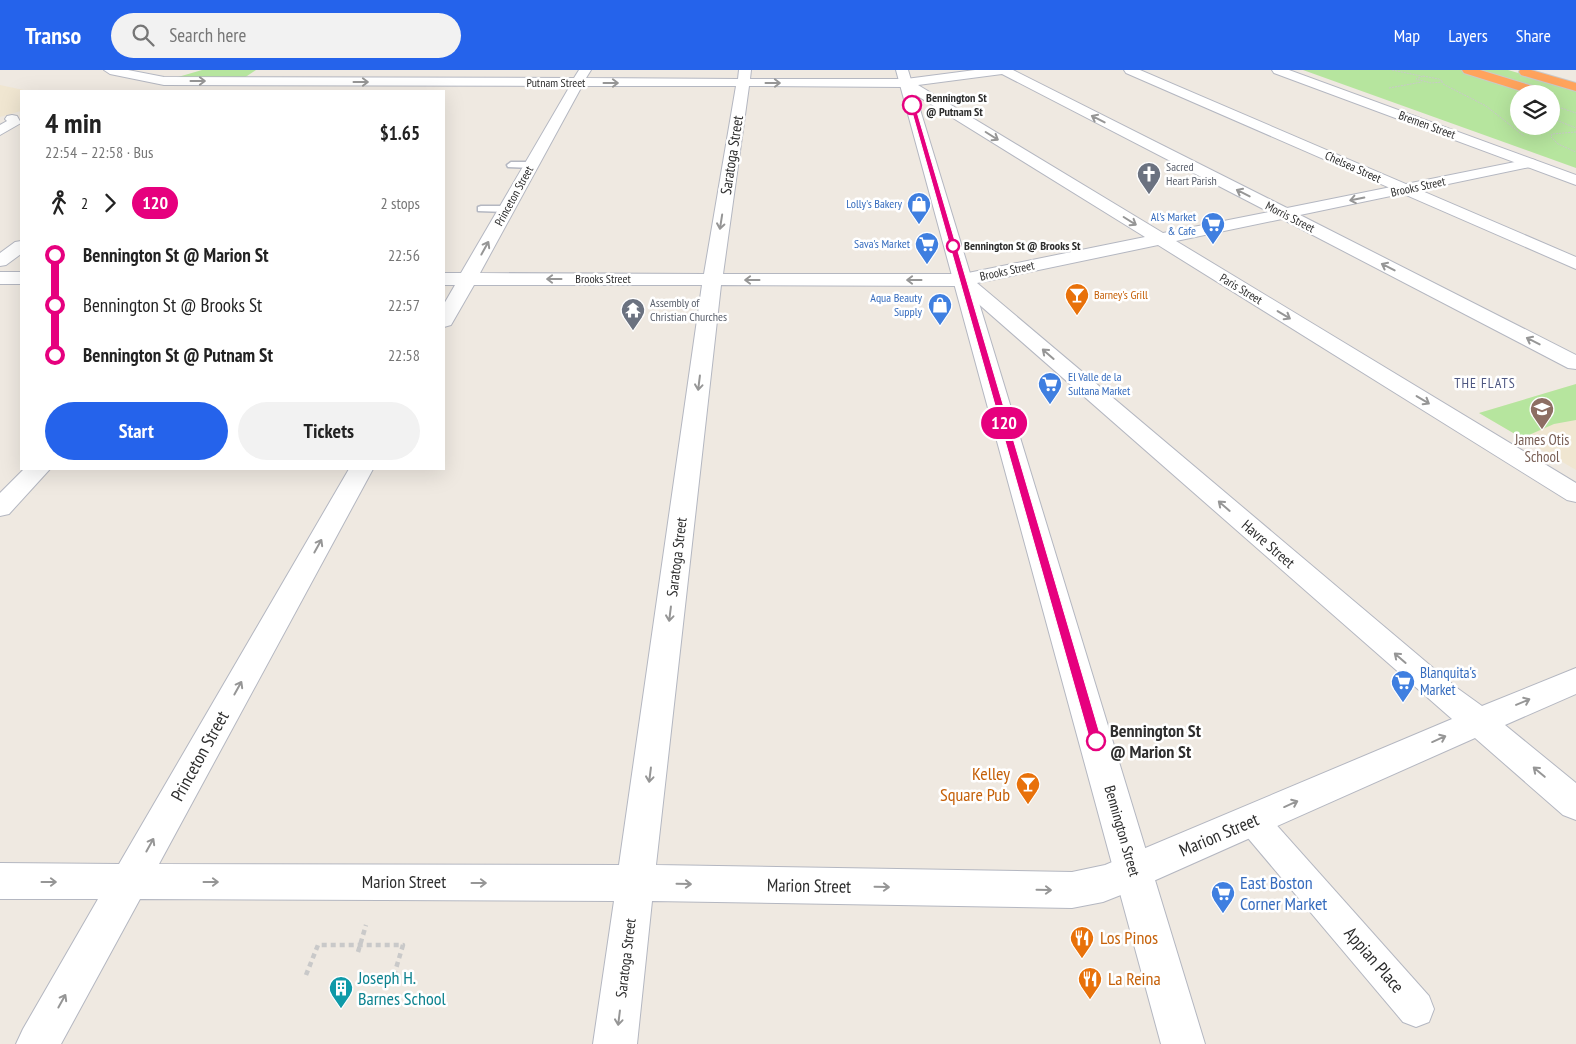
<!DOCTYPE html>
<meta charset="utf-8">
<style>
:root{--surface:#fff;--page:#f2f2f2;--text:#222;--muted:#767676;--accent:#2563eb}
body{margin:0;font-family:"PT Sans Narrow",sans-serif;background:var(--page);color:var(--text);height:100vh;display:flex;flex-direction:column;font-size:19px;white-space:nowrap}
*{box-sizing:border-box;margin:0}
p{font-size:16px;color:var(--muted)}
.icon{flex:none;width:28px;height:28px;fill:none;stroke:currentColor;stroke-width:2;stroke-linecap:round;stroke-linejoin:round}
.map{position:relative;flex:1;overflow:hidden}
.details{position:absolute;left:20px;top:20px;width:425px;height:380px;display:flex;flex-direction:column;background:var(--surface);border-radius:0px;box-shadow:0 5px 20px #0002}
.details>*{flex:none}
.badge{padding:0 10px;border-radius:16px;font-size:18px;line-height:32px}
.controls{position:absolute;left:1510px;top:15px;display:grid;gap:10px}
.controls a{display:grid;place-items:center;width:50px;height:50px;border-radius:50%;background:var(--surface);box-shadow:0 5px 20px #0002;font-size:25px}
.map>.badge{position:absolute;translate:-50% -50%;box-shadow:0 0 0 2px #fff}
.legs{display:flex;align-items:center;gap:8px;height:55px;padding:0 25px;font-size:16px}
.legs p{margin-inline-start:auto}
.head{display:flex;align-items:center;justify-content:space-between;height:85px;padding:0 25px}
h1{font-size:28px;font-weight:800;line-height:38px}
.button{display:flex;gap:10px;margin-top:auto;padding:10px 25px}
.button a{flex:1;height:58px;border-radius:30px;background:var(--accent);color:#fff;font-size:20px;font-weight:800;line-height:58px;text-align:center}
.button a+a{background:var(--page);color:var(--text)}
ul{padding:0 25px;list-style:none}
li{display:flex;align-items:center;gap:18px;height:50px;font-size:19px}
li i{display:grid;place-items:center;width:8px;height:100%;margin:0 6px;background:currentColor}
li i::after{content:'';width:12px;height:12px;margin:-6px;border:4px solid;border-radius:50%;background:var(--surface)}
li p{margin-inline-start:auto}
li:first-child i{background:linear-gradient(#0000 50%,currentColor 0)}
li:last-child i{background:linear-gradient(currentColor 50%,#0000 0)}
header{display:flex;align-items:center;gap:30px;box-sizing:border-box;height:70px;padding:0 25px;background:var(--accent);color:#fff}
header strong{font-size:24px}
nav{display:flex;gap:28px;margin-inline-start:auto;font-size:18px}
.search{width:350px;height:45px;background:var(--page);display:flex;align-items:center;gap:12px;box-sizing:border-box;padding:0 18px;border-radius:28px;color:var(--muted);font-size:19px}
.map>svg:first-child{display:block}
.education{fill:#f0e6d1}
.green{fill:#b6e59e;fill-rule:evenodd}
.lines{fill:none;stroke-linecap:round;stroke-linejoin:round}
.service-casing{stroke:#b4b7c1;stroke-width:3}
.pedestrian-casing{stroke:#b4b7c1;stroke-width:2}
.minor-casing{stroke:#b4b7c1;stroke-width:2}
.secondary-casing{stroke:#b4b7c1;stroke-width:2}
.motorway-casing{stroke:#c9c9c9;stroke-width:2}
.path-far1{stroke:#c9c9c9;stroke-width:1;stroke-dasharray:2 1;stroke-linecap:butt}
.path{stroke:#c9c9c9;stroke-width:4.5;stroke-dasharray:5 4;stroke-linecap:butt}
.service{fill:#fff;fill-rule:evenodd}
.pedestrian{fill:#fff;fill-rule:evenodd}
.minor{fill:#fff;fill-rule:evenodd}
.secondary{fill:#fff;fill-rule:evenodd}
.motorway{fill:#ffa35c;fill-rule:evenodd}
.oneway{stroke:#969696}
.line-1{fill:#e6007e;stroke:#fff}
.stop-1-dot{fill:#fff;stroke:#e6007e;stroke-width:2.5}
.labels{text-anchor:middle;stroke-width:5;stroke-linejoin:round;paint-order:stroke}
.far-street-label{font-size:12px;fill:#2e2e2e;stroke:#fff}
.far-stop-label{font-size:12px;font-weight:bold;fill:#2e2e2e;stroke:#fff;text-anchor:start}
.far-worship-label{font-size:12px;fill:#5b616d;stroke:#fff;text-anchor:start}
.far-shop-label{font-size:12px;fill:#366cbe;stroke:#fff;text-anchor:end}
.far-food-label{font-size:12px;fill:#c56008;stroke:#fff;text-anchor:start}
.far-neighbourhood-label{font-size:14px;letter-spacing:1px;fill:#4d5680;stroke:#fff}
.street-label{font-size:15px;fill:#2e2e2e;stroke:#fff}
.education-label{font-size:15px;fill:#785e54;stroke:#fff}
.shop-label{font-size:15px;fill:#366cbe;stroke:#fff;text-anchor:start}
.near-stop-label{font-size:18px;font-weight:bold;fill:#2e2e2e;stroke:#fff;text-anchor:start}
.near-street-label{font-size:18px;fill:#2e2e2e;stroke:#fff}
.near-food-label{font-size:18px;fill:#c56008;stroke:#fff;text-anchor:start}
.near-shop-label{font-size:18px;fill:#366cbe;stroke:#fff;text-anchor:start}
.near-culture-label{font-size:18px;fill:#0d838f;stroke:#fff;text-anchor:start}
</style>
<header>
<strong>Transo</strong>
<div class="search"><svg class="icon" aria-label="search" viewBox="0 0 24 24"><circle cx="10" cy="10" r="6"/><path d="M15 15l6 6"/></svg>Search here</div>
<nav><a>Map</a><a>Layers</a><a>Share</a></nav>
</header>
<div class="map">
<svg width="1576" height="974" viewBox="0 0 1576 974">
<rect width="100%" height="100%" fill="#efe9e1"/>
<path class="education" d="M 0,15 L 28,21 L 21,21 L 21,41 L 0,47 Z
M 1576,314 L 1576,400 L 1479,343 Z"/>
<path class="green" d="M 202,0 L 256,0 L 244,8 L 178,7 Z
M 1303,0 L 1508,0 L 1576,20 L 1576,98 ZM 1519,24 L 1551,24 L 1551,56 L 1519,56 Z
M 1576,314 L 1576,350 L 1554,354 L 1529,365 L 1546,376 L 1537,377 L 1479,343 Z"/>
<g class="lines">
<g class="service-casing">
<path id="service" d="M 511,92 L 532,92 L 536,95 L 532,98 L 508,97 L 507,95 Z
M 481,136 L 506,136 L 511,139 L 506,142 L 478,141 L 478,137 Z"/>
</g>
<g class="pedestrian-casing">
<path id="pedestrian" d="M 1253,737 L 1264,741 L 1429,926 L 1434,939 L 1429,952 L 1416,957 L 1403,952 L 1242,761 L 1237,751 L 1242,741 Z"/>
</g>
<g class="minor-casing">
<path id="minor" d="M 104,0 L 128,0 L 164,7 L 574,8 L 579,0 L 591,0 L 586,8 L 738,9 L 739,0 L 751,0 L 750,9 L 906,9 L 975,0 L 1013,0 L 1287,138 L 1530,89 L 1535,90 L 1537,93 L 1535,96 L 1530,97 L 1300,145 L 1576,285 L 1576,299 L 1568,298 L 1282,149 L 1176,171 L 1576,413 L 1576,432 L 1567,430 L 1158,175 L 977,213 L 1457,618 L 1482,636 L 1576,598 L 1576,624 L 1505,655 L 1576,713 L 1576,750 L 1563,745 L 1475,668 L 1131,821 L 1103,832 L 1072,838 L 652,831 L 637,974 L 593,974 L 614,831 L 140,829 L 61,974 L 16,974 L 23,959 L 98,829 L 0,829 L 0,793 L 119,794 L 349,399 L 373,399 L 159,794 L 619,795 L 702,215 L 474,215 L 451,255 L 444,257 L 444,234 L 455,215 L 444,215 L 444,203 L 461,203 L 570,16 L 164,15 L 110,4 ZM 1002,4 L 1269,142 L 1163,163 L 918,15 ZM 582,16 L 736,16 L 704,204 L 480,203 ZM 749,16 L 903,17 L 1145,167 L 963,204 L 723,204 ZM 721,215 L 958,216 L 1452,649 L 1105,795 L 1072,802 L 656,795 Z
M 12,45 L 17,46 L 21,53 L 0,65 L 0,55 L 7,51 L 5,49 L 7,46 Z
M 21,171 L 21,184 L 6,195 L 0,196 L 0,183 L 15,172 Z
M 0,202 L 21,202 L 21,214 L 0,214 Z
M 24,399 L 50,399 L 9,444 L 0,446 L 0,423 Z"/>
</g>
<g class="secondary-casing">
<path id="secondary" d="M 896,0 L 908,0 L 1205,974 L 1161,974 Z
M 1124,0 L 1140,0 L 1576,187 L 1576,199 L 1126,3 Z
M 1272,0 L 1289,0 L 1576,105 L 1576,115 L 1274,3 Z"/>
</g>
<g class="motorway-casing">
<path id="motorway" d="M 1462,0 L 1480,0 L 1549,21 L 1551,24 L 1531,24 L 1464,3 Z
M 1520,0 L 1531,0 L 1576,13 L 1576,21 L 1521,5 L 1519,2 Z"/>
</g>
<path class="path-far1" d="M 1392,0 L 1421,6
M 1423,6 L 1439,9 L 1443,12 L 1431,13 L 1416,9 Z
M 1443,14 L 1486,36 L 1524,66
M 1389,18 L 1422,12
M 1561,38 L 1576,43
M 1551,48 L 1576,58
M 1576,62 L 1552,64 L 1551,67 L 1558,74 L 1576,82"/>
<path class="path" d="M 358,882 L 366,855
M 306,905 L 318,875 L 403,875 L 394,905"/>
<use href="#service" class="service"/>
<use href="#pedestrian" class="pedestrian"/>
<use href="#minor" class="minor"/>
<use href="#secondary" class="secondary"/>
<use href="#motorway" class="motorway"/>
</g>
<defs><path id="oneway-shaft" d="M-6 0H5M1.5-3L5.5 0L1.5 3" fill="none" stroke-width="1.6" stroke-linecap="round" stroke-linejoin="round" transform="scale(1.25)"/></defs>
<g class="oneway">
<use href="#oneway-shaft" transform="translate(198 11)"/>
<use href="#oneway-shaft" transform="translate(361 12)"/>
<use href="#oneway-shaft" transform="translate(611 13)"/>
<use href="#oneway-shaft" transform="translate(773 13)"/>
<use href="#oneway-shaft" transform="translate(1098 49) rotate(-153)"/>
<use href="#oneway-shaft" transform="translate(992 66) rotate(32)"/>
<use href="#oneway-shaft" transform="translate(1243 123) rotate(-153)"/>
<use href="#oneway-shaft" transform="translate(1357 129) rotate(169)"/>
<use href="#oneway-shaft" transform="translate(1130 151) rotate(32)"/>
<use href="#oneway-shaft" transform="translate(721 152) rotate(99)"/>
<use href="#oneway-shaft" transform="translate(485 178) rotate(-61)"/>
<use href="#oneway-shaft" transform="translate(1388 197) rotate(-153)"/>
<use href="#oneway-shaft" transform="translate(554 209) rotate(-180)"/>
<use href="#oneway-shaft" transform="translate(752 210) rotate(-180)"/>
<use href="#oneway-shaft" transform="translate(914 210) rotate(-180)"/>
<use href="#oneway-shaft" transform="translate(1284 245) rotate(31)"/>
<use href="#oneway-shaft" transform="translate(1533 271) rotate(-153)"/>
<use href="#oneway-shaft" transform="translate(1048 284) rotate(-139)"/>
<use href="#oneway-shaft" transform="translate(699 313) rotate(97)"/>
<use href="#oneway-shaft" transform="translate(1423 330) rotate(31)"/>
<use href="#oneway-shaft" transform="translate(1224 436) rotate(-139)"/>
<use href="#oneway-shaft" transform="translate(318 476) rotate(-61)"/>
<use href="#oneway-shaft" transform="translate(670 544) rotate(97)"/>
<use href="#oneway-shaft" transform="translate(1400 588) rotate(-139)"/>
<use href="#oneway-shaft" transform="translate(238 618) rotate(-61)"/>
<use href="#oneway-shaft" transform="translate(1523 632) rotate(-23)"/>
<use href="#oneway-shaft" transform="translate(1439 669) rotate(-24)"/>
<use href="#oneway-shaft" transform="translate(1539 702) rotate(-140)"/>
<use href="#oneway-shaft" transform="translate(650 705) rotate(97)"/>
<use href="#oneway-shaft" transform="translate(1291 734) rotate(-24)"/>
<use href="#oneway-shaft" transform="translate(150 775) rotate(-61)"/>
<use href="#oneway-shaft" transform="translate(49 812)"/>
<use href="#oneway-shaft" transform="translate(211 812)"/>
<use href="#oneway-shaft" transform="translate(479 813)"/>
<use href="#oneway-shaft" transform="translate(684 814) rotate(1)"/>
<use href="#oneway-shaft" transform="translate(882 817) rotate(1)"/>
<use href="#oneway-shaft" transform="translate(1044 820) rotate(1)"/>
<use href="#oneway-shaft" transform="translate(62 931) rotate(-61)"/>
<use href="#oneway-shaft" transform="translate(619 948) rotate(97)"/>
</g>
<path class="line-1" d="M 912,34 L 915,35 L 1102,671 L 1100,674 L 1092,674 L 1090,671 L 910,35 Z"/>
<defs>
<g id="church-pin" transform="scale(1.25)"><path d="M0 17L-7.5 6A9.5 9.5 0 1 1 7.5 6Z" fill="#6b7280" stroke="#fff"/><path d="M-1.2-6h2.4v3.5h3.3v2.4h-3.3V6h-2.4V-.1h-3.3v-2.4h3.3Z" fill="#fff"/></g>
<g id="shop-pin" transform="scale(1.25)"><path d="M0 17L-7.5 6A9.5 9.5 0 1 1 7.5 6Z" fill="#3f7fe0" stroke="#fff"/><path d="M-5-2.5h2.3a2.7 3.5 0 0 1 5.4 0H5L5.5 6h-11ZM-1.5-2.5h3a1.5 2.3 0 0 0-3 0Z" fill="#fff"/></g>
<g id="supermarket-pin" transform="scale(1.25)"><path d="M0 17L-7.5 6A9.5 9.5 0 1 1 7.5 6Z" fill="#3f7fe0" stroke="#fff"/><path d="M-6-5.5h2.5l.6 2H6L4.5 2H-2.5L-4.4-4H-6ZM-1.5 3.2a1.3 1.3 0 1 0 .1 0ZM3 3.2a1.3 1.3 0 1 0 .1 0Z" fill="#fff"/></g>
<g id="bar-pin" transform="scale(1.25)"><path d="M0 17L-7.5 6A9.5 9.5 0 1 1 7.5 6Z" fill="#e8710a" stroke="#fff"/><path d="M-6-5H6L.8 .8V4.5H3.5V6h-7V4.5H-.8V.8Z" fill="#fff"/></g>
<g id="temple-pin" transform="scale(1.25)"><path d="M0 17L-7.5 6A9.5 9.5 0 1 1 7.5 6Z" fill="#6b7280" stroke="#fff"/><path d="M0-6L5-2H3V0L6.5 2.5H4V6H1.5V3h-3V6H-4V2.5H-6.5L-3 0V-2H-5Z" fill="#fff"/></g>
<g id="school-pin" transform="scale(1.25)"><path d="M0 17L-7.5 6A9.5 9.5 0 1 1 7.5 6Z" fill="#8d6e63" stroke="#fff"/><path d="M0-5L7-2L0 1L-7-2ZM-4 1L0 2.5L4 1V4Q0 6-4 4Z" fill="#fff"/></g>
<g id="restaurant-pin" transform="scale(1.25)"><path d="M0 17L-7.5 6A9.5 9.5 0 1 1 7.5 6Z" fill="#e8710a" stroke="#fff"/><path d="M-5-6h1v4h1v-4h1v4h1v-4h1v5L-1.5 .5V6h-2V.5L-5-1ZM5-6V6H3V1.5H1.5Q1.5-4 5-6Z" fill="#fff"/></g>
<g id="building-pin" transform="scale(1.25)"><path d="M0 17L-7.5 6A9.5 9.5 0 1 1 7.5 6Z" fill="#0f9aa8" stroke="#fff"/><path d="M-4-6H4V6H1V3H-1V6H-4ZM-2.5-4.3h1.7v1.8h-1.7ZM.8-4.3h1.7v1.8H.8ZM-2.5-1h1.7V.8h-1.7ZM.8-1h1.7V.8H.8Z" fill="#fff"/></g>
</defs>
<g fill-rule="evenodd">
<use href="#church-pin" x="1149" y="104"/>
<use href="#shop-pin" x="919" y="134"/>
<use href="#supermarket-pin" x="1213" y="154"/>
<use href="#supermarket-pin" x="927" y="174"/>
<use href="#bar-pin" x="1077" y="225"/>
<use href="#shop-pin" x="940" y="235"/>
<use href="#temple-pin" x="633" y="240"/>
<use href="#supermarket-pin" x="1050" y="314"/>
<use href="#school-pin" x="1542" y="339"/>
<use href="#supermarket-pin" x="1403" y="612"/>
<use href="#bar-pin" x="1028" y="714"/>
<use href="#supermarket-pin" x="1223" y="823"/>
<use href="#restaurant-pin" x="1082" y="868"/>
<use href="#restaurant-pin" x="1090" y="909"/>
<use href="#building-pin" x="341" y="918"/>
</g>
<g class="stop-1-dot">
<circle cx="912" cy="35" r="9"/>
<circle cx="953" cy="176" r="6"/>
<circle cx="1096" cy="671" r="9"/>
</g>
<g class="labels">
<g class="far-street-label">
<text x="556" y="17">Putnam Street</text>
<text transform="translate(1427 55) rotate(20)" y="4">Bremen Street</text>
<text transform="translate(1353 97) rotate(24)" y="4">Chelsea Street</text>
<text transform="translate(1418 117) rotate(-12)" y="4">Brooks Street</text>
<text transform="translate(514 126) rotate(-61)" y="4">Princeton Street</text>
<text transform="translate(1290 147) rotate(27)" y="4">Morris Street</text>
<text transform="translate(1007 201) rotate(-12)" y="4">Brooks Street</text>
<text x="603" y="213">Brooks Street</text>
<text transform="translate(1241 219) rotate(31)" y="4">Paris Street</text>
</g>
<g class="far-stop-label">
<text x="926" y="32">Bennington St<tspan x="926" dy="14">@ Putnam St</tspan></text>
<text x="964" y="180">Bennington St @ Brooks St</text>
</g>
<g class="far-worship-label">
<text x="1166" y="101">Sacred<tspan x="1166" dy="14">Heart Parish</tspan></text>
<text x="650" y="237">Assembly of<tspan x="650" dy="14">Christian Churches</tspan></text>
</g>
<g class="far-shop-label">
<text x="902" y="138">Lolly's Bakery</text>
<text x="1196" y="151">Al's Market<tspan x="1196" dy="14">&amp; Cafe</tspan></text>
<text x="910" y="178">Sava's Market</text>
<text x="922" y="232">Aqua Beauty<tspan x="922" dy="14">Supply</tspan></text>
<text x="1068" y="311" text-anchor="start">El Valle de la<tspan x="1068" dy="14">Sultana Market</tspan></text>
</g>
<g class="far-food-label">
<text x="1094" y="229">Barney's Grill</text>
</g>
<g class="far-neighbourhood-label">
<text x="1485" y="318">THE FLATS</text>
</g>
<g class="street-label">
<text transform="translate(732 85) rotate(-81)" y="5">Saratoga Street</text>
<text transform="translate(1268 474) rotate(41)" y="5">Havre Street</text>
<text transform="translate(677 487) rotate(-83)" y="5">Saratoga Street</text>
<text transform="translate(1122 761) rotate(74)" y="5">Bennington Street</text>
<text transform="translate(626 888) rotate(-83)" y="5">Saratoga Street</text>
</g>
<g class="education-label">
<text x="1542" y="375">James Otis<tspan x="1542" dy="17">School</tspan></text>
</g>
<g class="shop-label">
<text x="1420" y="608">Blanquita's<tspan x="1420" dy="17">Market</tspan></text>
</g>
<g class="near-stop-label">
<text x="1110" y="667">Bennington St<tspan x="1110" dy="21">@ Marion St</tspan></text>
</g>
<g class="near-street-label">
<text transform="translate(200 686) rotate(-61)" y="6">Princeton Street</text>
<text transform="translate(1219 765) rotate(-23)" y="6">Marion Street</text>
<text x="404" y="818">Marion Street</text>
<text transform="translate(809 816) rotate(1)" y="6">Marion Street</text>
<text transform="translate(1374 890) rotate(49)" y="6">Appian Place</text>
</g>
<g class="near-food-label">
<text x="1010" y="710" text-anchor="end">Kelley<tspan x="1010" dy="21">Square Pub</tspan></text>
<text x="1100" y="874">Los Pinos</text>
<text x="1108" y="915">La Reina</text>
</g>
<g class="near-shop-label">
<text x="1240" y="819">East Boston<tspan x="1240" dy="21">Corner Market</tspan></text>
</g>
<g class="near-culture-label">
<text x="358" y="914">Joseph H.<tspan x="358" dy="21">Barnes School</tspan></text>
</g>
</g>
</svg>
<div class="controls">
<a><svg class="icon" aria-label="layers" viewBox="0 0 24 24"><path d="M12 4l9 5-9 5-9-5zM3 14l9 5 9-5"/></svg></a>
</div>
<b class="badge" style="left:1004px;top:353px;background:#e6007e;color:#fff">120</b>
<section class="details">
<div class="head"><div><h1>4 min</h1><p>22:54 – 22:58 · Bus</p></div><b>$1.65</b></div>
<div class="legs"><svg class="icon" aria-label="walk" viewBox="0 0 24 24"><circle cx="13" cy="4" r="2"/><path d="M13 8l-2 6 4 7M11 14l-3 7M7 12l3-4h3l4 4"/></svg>2<svg class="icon" aria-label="forward" viewBox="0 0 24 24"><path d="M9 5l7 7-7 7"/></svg><b class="badge" style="background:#e6007e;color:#fff">120</b><p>2 stops</p></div>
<ul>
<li><i style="color:#e6007e"></i><b>Bennington St @ Marion St</b><p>22:56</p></li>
<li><i style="color:#e6007e"></i><span>Bennington St @ Brooks St</span><p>22:57</p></li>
<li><i style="color:#e6007e"></i><b>Bennington St @ Putnam St</b><p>22:58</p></li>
</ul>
<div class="button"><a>Start</a><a>Tickets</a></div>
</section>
</div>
